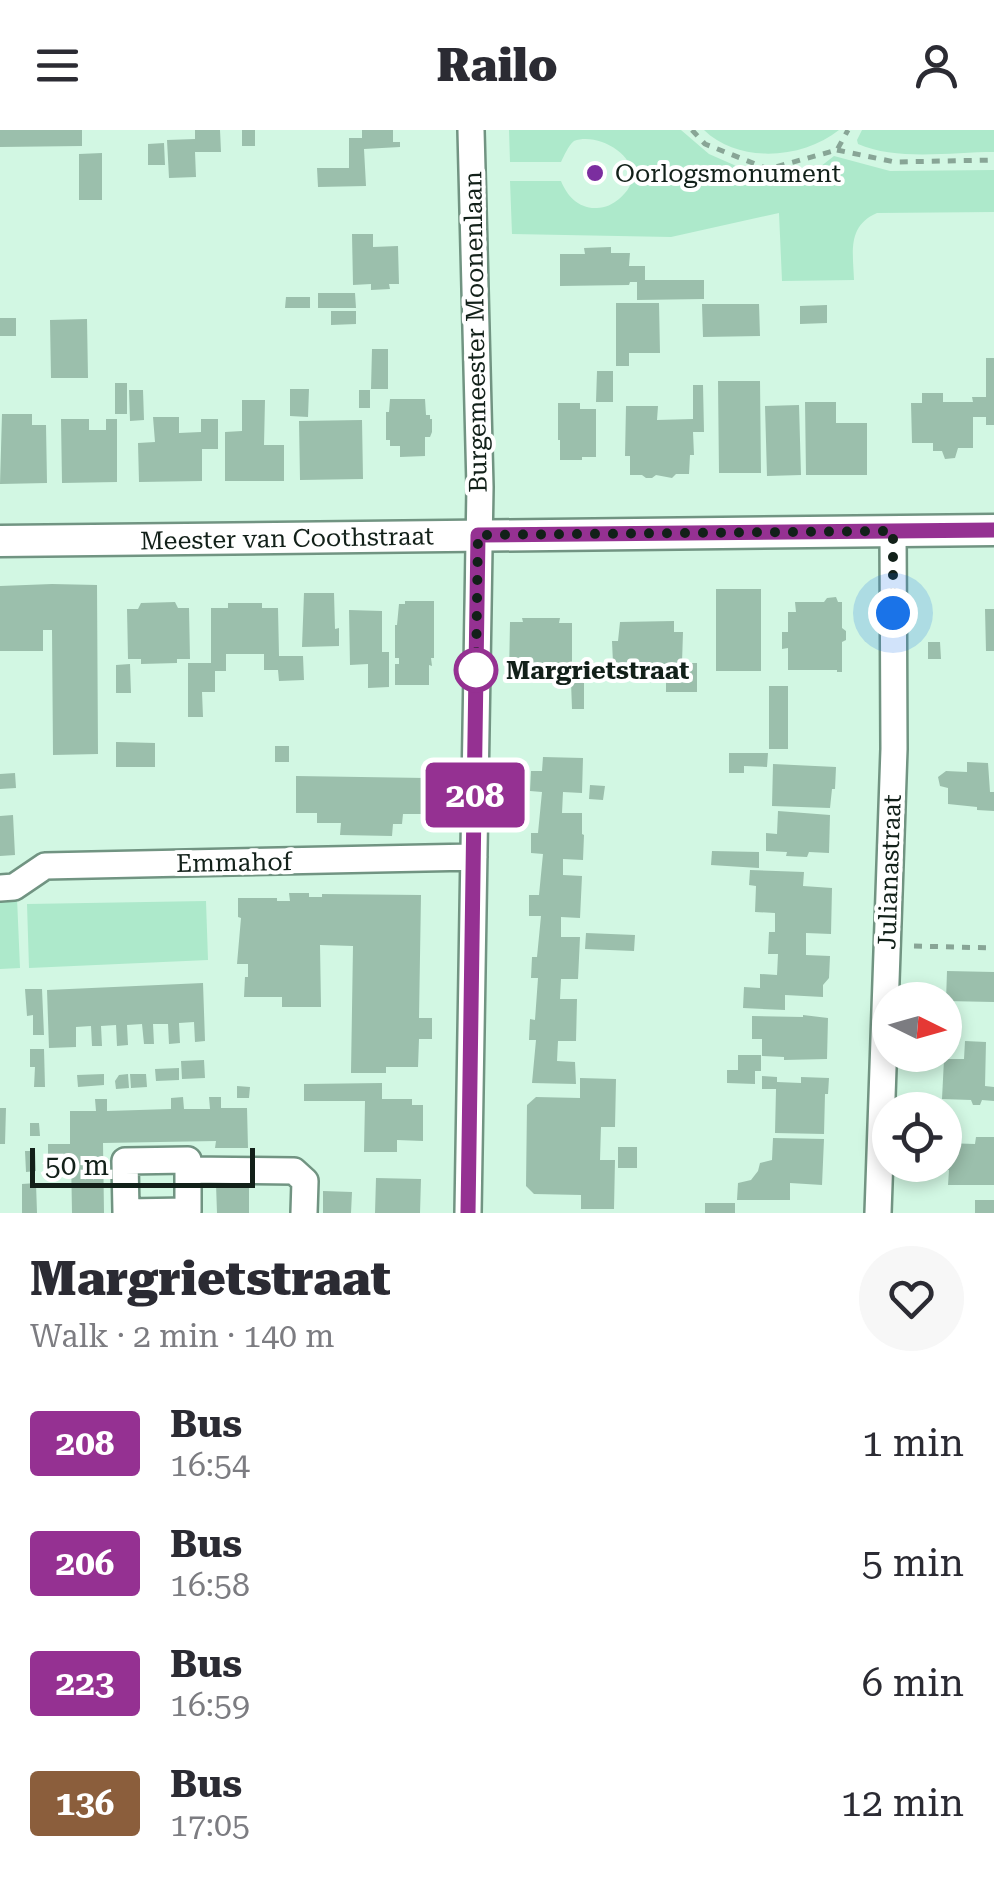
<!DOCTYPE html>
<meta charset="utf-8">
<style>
:root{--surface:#fff;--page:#f7f7f7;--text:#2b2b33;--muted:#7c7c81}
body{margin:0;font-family:"Roboto Serif",serif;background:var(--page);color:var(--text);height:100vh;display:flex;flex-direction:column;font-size:38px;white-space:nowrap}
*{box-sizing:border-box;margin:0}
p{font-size:32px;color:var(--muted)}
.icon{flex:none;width:55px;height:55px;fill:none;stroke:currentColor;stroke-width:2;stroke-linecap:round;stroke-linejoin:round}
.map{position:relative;height:1083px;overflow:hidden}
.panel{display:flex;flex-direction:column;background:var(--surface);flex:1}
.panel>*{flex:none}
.badge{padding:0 20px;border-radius:8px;font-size:35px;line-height:65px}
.needle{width:65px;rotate:95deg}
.fabs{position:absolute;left:872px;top:852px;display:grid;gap:20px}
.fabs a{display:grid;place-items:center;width:90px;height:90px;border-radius:50%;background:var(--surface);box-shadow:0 5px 15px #0003;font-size:50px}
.scale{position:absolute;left:30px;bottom:25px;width:225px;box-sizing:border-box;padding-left:10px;border:5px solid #122019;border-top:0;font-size:28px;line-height:35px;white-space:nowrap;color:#122019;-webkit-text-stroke:8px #fff;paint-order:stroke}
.you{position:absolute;width:50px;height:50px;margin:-25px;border:8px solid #fff;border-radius:50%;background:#1a73e8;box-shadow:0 0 0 15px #1a73e833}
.map>.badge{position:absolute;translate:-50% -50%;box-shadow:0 0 0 5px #fff}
.round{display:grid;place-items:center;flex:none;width:105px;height:105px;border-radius:52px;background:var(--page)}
.head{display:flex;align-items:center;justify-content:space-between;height:170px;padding:0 30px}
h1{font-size:48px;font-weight:800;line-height:75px}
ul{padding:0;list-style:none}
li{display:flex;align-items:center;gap:30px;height:120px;padding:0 30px}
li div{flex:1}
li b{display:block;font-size:38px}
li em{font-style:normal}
li .badge{min-width:110px;font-weight:700;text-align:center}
header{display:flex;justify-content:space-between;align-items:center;height:130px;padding:0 30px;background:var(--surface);font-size:45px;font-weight:800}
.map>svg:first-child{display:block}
.green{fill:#ade9cb}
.building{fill:#9bbfac}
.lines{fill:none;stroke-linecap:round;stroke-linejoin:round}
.minor-casing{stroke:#719482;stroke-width:30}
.tertiary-casing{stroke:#719482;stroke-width:35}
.path{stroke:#88a596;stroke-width:5;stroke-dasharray:8 8;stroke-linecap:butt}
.minor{stroke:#fff;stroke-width:25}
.tertiary{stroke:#fff;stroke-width:30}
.line-casing{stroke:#fff;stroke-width:22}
.line{stroke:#953192;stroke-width:15}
.walk{stroke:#122019;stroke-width:10;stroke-dasharray:0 18}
.poi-dot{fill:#7b2e9f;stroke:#fff;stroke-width:4}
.stop-dot{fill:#fff;stroke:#953192;stroke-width:5}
.labels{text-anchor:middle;stroke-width:8;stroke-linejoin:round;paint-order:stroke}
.poi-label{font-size:25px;fill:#122019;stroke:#fff;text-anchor:start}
.street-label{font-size:25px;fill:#122019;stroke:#fff}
.stop-label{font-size:25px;font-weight:bold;fill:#122019;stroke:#fff;text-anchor:start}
</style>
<header><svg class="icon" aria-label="menu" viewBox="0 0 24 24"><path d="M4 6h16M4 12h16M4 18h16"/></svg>Railo<svg class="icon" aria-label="person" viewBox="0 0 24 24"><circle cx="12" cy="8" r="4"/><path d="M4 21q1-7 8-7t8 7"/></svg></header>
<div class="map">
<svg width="994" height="1083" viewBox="0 0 994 1083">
<rect width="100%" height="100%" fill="#d2f7e3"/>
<path class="green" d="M 509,0 L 681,0 L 709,24 L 734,35 L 756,50 L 781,49 L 816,40 L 834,26 L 890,41 L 994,40 L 994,82 L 877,83 C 847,96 853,122 854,150 L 782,151 L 779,83 L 671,107 L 512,104 L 510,51 L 561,51 C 567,66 579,79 597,78 C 605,78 613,74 619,69 C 657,38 604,0 574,11 C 568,16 564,26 561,32 L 510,32 Z
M 704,0 L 839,0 C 803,29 739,34 704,0 Z
M 862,0 L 994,0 L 994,22 C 952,22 896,31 858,14 L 857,10 Z
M 17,768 L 20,838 L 0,839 L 0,769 Z
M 206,771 L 208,830 L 29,838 L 27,774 Z"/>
<path class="building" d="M 0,0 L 82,0 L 82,16 L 0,17 Z
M 195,0 L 220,0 L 221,22 L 195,22 L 196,47 L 169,48 L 167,10 L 195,9 Z
M 242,0 L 255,0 L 255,16 L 242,16 Z
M 362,0 L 393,0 L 393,12 L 400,12 L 400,17 L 364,19 L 366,56 L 318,57 L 317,38 L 349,38 L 349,8 L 362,8 Z
M 164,13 L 165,35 L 148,35 L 148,14 Z
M 102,23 L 102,70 L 79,70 L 79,24 Z
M 352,104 L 373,104 L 373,117 L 398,116 L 399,154 L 389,154 L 390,159 L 371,160 L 371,154 L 353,155 Z
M 611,117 L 611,123 L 630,123 L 629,136 L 645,136 L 645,150 L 704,150 L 704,169 L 637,170 L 637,152 L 630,152 L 629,155 L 560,156 L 560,124 L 585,124 L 584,118 Z
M 318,163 L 355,163 L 356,178 L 318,178 Z
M 286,167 L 310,167 L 310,178 L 285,178 Z
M 616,173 L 659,173 L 660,223 L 629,223 L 629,236 L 616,236 Z
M 702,174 L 759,174 L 760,206 L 703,207 Z
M 827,175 L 827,193 L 800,194 L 800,176 Z
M 331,181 L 356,181 L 356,194 L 331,195 Z
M 0,188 L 16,188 L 16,206 L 0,206 Z
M 87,189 L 88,248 L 51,248 L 50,190 Z
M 372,219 L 388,219 L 388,259 L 371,259 Z
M 986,228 L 994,228 L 994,295 L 986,295 L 986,287 L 973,287 L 973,318 L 958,318 L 955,328 L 945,329 L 942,321 L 933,321 L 933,313 L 912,313 L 911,273 L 922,273 L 922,263 L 943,263 L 943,272 L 973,272 L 972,267 L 986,267 Z
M 597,241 L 613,241 L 613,272 L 596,272 Z
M 718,251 L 760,251 L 761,343 L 719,343 Z
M 115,253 L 127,253 L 127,284 L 115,284 Z
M 693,255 L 703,255 L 704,302 L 693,302 L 694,325 L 690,325 L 689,344 L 676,344 L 672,348 L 656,345 L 652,348 L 646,348 L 642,345 L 630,345 L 630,326 L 625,326 L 626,276 L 658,276 L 657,290 L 693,289 Z
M 290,259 L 309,259 L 308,287 L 290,286 Z
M 129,260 L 143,260 L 144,290 L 130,291 Z
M 359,260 L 370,260 L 370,278 L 359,278 Z
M 390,269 L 425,269 L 426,285 L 430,285 L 430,289 L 432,289 L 432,302 L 430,307 L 425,307 L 425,326 L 400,327 L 400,316 L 390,316 L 390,310 L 386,310 L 386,282 L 389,282 Z
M 242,270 L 265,270 L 264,315 L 284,315 L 284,351 L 225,351 L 225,302 L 242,301 Z
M 805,272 L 836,272 L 836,293 L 867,293 L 867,345 L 806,345 Z
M 558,273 L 580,273 L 580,279 L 596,279 L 596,327 L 582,327 L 582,330 L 560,330 L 560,310 L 558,310 Z
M 799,275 L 801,345 L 767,346 L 765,276 Z
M 2,284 L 32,284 L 32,295 L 46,295 L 47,353 L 0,354 Z
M 153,287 L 179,287 L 179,303 L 201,302 L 201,289 L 218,289 L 218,319 L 202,319 L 202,351 L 139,352 L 138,313 L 155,312 Z
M 61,289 L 89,289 L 89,300 L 106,300 L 106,289 L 117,289 L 117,352 L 62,353 Z
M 362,290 L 363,349 L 300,350 L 299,291 Z
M 52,454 L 97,455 L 98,624 L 53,625 L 52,500 L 43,500 L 43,521 L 0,521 L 0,456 Z
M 716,459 L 761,459 L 761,541 L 716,541 Z
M 304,463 L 334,463 L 335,499 L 339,498 L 339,516 L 302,517 Z
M 836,467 L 838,472 L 842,472 L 842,498 L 846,501 L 846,510 L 842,512 L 842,542 L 837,542 L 837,540 L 788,540 L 788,518 L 782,519 L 782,502 L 788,502 L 788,482 L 796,482 L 795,472 L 824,472 L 827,468 Z
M 405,471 L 434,471 L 434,528 L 431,528 L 432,536 L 429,535 L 429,555 L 395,555 L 395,534 L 399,534 L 399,528 L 395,528 L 395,495 L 397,495 L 399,474 L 405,474 Z
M 175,472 L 178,478 L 189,478 L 190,529 L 177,529 L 177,533 L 141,534 L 141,529 L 128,529 L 127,479 L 138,479 L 141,473 Z
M 228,473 L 262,473 L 262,478 L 278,478 L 279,526 L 303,526 L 304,550 L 279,551 L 278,540 L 264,540 L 264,524 L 226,524 L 226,541 L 215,541 L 215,562 L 202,562 L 203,587 L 188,587 L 188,533 L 211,533 L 211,478 L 228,478 Z
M 985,479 L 994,479 L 994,521 L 986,521 Z
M 349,480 L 382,481 L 382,522 L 389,522 L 389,557 L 368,558 L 368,534 L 350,535 Z
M 522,488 L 560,488 L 559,493 L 572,493 L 572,545 L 509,545 L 510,492 L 523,492 Z
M 674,491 L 674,502 L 683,502 L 682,533 L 697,533 L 697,562 L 666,562 L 666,542 L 655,543 L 654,537 L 620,537 L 613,533 L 612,511 L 618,511 L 620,492 Z
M 928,512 L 940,512 L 941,529 L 928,529 Z
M 130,534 L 131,563 L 116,563 L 116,535 Z
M 571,552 L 584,552 L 584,579 L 572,579 Z
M 769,556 L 788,556 L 788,619 L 769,619 Z
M 116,612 L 155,613 L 155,637 L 116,637 Z
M 275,616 L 289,616 L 289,632 L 275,632 Z
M 729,623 L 768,623 L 767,637 L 744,636 L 744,643 L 729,643 Z
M 543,627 L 583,628 L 582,663 L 563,662 L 562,683 L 582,683 L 582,704 L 584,705 L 583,730 L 563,729 L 563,745 L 582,746 L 580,788 L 561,787 L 561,807 L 580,807 L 578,849 L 561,849 L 560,869 L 577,869 L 576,911 L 558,911 L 557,931 L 575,932 L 576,954 L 532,953 L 536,910 L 529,910 L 530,889 L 535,890 L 538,848 L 531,848 L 532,827 L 537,827 L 541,786 L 529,786 L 529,765 L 539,765 L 543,724 L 531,723 L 531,703 L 538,703 L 542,662 L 530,661 L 531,641 L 542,641 Z
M 967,632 L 988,633 L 990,662 L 994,662 L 994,681 L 977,680 L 977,677 L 948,674 L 948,658 L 940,656 L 938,647 L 946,641 L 967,642 Z
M 773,634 L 836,637 L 835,659 L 832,659 L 830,678 L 772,676 Z
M 15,643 L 16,658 L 0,659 L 0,644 Z
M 296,646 L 426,648 L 425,684 L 403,684 L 402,694 L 393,694 L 392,706 L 340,705 L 341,693 L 317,693 L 317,683 L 296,683 Z
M 590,655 L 605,656 L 603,670 L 589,669 Z
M 778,681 L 830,685 L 829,723 L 809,722 L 807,727 L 786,726 L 787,722 L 766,721 L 766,703 L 777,704 Z
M 13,685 L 15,725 L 0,726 L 0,686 Z
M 712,721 L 759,722 L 759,738 L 711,735 Z
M 750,740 L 804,742 L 803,756 L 832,758 L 831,804 L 806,803 L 806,825 L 830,826 L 829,848 L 823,855 L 823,867 L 785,865 L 785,880 L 743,878 L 744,857 L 760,858 L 760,844 L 777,845 L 778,824 L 768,824 L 769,802 L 775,802 L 775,783 L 755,782 L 756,756 L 749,755 Z
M 289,763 L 309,763 L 309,767 L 322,767 L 322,764 L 421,765 L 419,888 L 432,888 L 432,909 L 419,909 L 418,937 L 386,937 L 386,943 L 351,943 L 353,816 L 320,815 L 321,877 L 282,877 L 282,867 L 244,867 L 245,847 L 248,847 L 248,834 L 237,834 L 241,788 L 238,787 L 238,768 L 277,768 L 277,771 L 290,771 Z
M 586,803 L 635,805 L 634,821 L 585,819 Z
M 947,841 L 994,842 L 994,872 L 946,871 Z
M 203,853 L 205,911 L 195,912 L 194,892 L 179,893 L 180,913 L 169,914 L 168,894 L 153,894 L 154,914 L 144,914 L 142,894 L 127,895 L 128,915 L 117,916 L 116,895 L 101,896 L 102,916 L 92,916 L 91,896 L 76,897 L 76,917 L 49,918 L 47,860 Z
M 25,859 L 42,859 L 44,905 L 33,905 L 33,885 L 27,886 Z
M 803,885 L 828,888 L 827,929 L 784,930 L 784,927 L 762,926 L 762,909 L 752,909 L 752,886 L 803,887 Z
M 965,911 L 986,912 L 985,956 L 994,957 L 994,971 L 982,970 L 980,975 L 973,975 L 971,970 L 942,969 L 944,929 L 964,929 Z
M 30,919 L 44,919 L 45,957 L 34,957 L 35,937 L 30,937 Z
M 738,925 L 761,925 L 761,941 L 755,941 L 755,954 L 727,953 L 727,940 L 738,940 Z
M 204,930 L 205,948 L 182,949 L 181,931 Z
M 179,938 L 179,950 L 156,951 L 155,939 Z
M 104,944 L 104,955 L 78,957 L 77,945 Z
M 128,944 L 129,958 L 116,959 L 115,951 L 119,945 Z
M 130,944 L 146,944 L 147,957 L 131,958 Z
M 762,946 L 777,947 L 777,952 L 801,953 L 801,947 L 829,948 L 828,964 L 825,964 L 824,1004 L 775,1003 L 776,959 L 762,959 Z
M 580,948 L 616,949 L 615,997 L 601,997 L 600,1030 L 615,1030 L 614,1079 L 581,1079 L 581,1065 L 534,1064 L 526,1056 L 527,975 L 536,967 L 580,968 Z
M 382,953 L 382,969 L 412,969 L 412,975 L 423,975 L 423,1011 L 397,1010 L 397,1022 L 364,1022 L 365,971 L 304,971 L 304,954 Z
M 237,956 L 250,957 L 249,968 L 237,968 Z
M 183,967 L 184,979 L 210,979 L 209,967 L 221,967 L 221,978 L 247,978 L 248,1018 L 215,1018 L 216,1011 L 103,1013 L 104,1083 L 72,1083 L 71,1026 L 48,1026 L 48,1014 L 70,1014 L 70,981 L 96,981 L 95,969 L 107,969 L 107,981 L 171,979 L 171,968 Z
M 0,978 L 6,978 L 5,1014 L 0,1014 Z
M 30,993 L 39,993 L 40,1006 L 30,1006 Z
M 976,1007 L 994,1007 L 994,1055 L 948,1055 L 949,1040 L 936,1040 L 936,1035 L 945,1035 L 945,1013 L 975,1014 Z
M 773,1008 L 824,1009 L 822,1055 L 790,1053 L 790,1070 L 737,1070 L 738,1053 L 751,1050 L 758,1041 L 760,1033 L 772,1030 Z
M 618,1017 L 637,1017 L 637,1038 L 618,1038 Z
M 25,1021 L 35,1021 L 36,1041 L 26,1042 Z
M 376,1048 L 421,1049 L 420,1083 L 375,1083 Z
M 36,1053 L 37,1083 L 22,1083 L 22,1054 Z
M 216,1054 L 249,1054 L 249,1083 L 217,1083 Z
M 323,1061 L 352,1062 L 351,1083 L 323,1083 Z
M 975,1070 L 994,1070 L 994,1083 L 975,1083 Z
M 705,1073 L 735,1073 L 735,1083 L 705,1083 Z"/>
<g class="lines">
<g class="minor-casing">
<path id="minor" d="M 0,758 L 14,757 L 45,736 L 474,727
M 188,1030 L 188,1081 L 126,1082 L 125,1031 Z
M 188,1040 L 294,1041 L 305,1051 L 304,1083
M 468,1083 L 480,357 L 471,0
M 878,1083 L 894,619 L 893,401"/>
</g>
<g class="tertiary-casing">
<path id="tertiary" d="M 0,411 L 994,400"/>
</g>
<path class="path" d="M 692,0 L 705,14 L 768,39 L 837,20 L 848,0
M 837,20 L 895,32 L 994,30
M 914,816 L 994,818"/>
<use href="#minor" class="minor"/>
<use href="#tertiary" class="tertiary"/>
</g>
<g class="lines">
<g class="line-casing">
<path id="line" d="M 468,1083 L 478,405 L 994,400"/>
</g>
<use href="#line" class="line"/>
<path class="walk" d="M 476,540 L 478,405 L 893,401 L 893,483"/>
</g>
<circle class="poi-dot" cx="595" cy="43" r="10"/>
<circle class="stop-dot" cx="476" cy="540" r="20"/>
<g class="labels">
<g class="poi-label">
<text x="615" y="52">Oorlogsmonument</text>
</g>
<g class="street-label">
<text transform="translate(475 202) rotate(-91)" y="9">Burgemeester Moonenlaan</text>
<text transform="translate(287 408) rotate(-1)" y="9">Meester van Coothstraat</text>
<text transform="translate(234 732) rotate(-1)" y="9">Emmahof</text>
<text transform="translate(889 742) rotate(-88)" y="9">Julianastraat</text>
</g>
<g class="stop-label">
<text x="506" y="549">Margrietstraat</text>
</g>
</g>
</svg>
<div class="fabs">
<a><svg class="needle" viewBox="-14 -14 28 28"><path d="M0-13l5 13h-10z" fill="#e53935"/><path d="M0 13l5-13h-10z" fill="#7c7c81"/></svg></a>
<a><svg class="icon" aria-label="locate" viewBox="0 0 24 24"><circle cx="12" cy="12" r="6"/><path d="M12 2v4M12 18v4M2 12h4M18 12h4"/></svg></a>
</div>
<div class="scale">50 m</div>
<div class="you" style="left:893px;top:483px"></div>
<b class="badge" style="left:475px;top:665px;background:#953192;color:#fff">208</b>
</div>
<section class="panel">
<div class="head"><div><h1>Margrietstraat</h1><p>Walk · 2 min · 140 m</p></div><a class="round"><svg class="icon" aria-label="heart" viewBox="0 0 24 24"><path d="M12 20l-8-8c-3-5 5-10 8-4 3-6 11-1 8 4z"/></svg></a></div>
<ul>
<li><span class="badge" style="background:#953192;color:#fff">208</span><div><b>Bus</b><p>16:54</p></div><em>1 min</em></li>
<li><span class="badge" style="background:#953192;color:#fff">206</span><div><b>Bus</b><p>16:58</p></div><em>5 min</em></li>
<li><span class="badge" style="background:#953192;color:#fff">223</span><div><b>Bus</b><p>16:59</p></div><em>6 min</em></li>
<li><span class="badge" style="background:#8b5e3c;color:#fff">136</span><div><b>Bus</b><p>17:05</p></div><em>12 min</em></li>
</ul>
</section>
